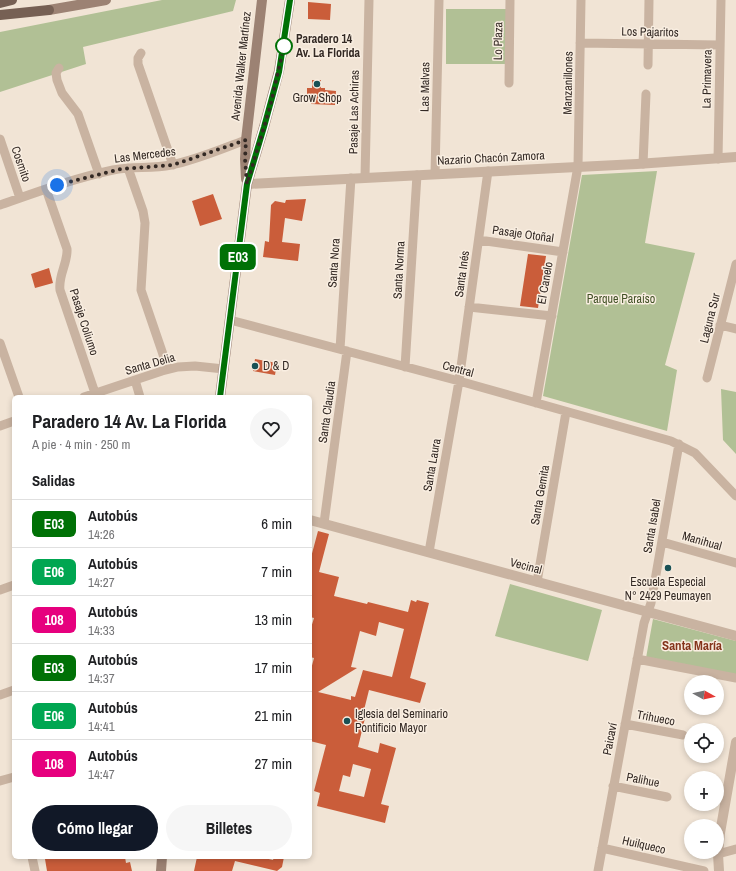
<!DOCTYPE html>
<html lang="es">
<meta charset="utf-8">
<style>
:root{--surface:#fff;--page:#f6f6f6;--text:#202124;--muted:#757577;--line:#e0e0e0;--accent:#111827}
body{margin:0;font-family:"Archivo Narrow",sans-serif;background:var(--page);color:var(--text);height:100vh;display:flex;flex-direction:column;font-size:15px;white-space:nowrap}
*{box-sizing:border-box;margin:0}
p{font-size:13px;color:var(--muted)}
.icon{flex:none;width:22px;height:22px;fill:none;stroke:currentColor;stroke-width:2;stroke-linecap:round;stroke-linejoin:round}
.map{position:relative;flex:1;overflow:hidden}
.sheet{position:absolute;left:12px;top:395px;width:300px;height:464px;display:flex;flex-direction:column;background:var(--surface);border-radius:6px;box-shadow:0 2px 6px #0003}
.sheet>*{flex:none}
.badge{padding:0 8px;border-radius:6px;font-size:14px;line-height:26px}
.needle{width:26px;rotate:98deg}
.buttons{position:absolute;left:684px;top:675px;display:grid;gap:8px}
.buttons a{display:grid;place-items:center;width:40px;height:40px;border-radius:50%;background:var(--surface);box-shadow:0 2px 6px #0003;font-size:20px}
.you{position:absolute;width:20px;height:20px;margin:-10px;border:3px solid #fff;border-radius:50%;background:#1a73e8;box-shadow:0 0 0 6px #1a73e833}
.map>.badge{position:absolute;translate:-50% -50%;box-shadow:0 0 0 2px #fff}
h2{padding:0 20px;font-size:15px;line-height:36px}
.round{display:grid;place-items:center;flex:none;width:42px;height:42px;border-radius:21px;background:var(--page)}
.summary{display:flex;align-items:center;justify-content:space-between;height:68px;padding:0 20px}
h1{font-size:19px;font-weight:700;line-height:30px}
.button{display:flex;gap:8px;margin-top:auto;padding:8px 20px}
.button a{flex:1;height:46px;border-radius:24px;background:var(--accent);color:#fff;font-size:16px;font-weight:700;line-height:46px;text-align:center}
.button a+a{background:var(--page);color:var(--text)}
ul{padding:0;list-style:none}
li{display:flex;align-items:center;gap:12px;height:48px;padding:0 20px;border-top:1px solid var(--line)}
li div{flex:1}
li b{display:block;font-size:15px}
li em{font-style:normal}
li .badge{min-width:44px;font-weight:700;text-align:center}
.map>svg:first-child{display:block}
.green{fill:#b1c095}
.building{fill:#ca5d3a;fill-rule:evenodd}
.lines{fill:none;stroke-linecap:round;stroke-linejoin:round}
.minor{stroke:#c9b3a1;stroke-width:9}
.tertiary{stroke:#c9b3a1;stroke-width:10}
.secondary{stroke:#9c8273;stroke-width:10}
.primary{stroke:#766054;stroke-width:10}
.line-casing{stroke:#fff;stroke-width:9}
.line{stroke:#007106;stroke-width:6}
.walk{stroke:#332924;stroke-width:4;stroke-dasharray:0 7.2}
.stop-dot{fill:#fff;stroke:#007106;stroke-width:2}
.poi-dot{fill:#195155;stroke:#f9eee1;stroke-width:1.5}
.labels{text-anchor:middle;stroke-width:3;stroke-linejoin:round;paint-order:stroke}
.street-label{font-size:12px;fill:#332924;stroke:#f9eee1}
.stop-label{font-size:12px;font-weight:bold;fill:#332924;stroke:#f9eee1;text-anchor:start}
.poi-label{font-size:12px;fill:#332924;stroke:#f9eee1}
.park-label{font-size:12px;fill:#425227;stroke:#f9eee1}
.neighbourhood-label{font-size:13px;font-weight:bold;fill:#84341b;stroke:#f9eee1}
</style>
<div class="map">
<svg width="736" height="871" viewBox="0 0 736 871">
<rect width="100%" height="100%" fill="#f1e4d5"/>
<path class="green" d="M 162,0 L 236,0 L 233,11 L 83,47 L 86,64 L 0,92 L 0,32 Z
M 446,9 L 506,9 L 506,64 L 446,64 Z
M 657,171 L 645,243 L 695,253 L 665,365 L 677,370 L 667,431 L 543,396 L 582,175 Z
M 721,389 L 736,392 L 736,454 L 723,440 Z
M 510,584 L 602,610 L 588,661 L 495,636 Z
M 653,619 L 736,641 L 736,675 L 646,658 Z"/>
<path class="building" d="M 308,2 L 331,4 L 330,20 L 308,19 Z
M 312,80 L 321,80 L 321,88 L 325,88 L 325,90 L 336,91 L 335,105 L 311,104 L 312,97 L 307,97 L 307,88 L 312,88 Z
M 213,194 L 222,219 L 200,226 L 192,201 Z
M 306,199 L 302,221 L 285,218 L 282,242 L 300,244 L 298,261 L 263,257 L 265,241 L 269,242 L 271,205 L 275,201 L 285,203 L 286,200 Z
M 528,254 L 546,256 L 538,308 L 520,306 Z
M 49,268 L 53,283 L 35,288 L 31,274 Z
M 255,359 L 277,363 L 275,375 L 253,371 Z
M 318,531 L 329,534 L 319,572 L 339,577 L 334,596 L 367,604 L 368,602 L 408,612 L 411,600 L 416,602 L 417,600 L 429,603 L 410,678 L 426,683 L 420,703 L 369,690 L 363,714 L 366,714 L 358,747 L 378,753 L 380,743 L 396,748 L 381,804 L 389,806 L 385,823 L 317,806 L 320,793 L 314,791 L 326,745 L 310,741 L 310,673 L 314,658 L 310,657 L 310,631 L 314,618 L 310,617 L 310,561 ZM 379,622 L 404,629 L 392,677 L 363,670 L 355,697 L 351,696 L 351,700 L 318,692 L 357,668 L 351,667 L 360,631 L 376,636 ZM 353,764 L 371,769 L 364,797 L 339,791 L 343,775 L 350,777 Z
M 55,857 L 125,857 L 126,863 L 130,862 L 132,871 L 47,871 L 45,859 Z
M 197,857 L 206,859 L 207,857 L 260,857 L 273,860 L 274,857 L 284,857 L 282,867 L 277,871 L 235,861 L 232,871 L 194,871 Z"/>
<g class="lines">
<path class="minor" d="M 580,43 L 720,45
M 141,53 L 138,58 L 138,64 L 173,165
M 648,65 L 649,0
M 59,68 L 56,73 L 57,80 L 62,93 L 78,114 L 99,174
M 509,83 L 510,0
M 0,139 L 20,198
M 718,159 L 721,0
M 643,164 L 646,94
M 128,168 L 143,211 L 145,223 L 141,290 L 168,369
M 435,174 L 439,0
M 365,177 L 369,0
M 46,189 L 67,249 C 68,263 58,275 60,290 L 95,393
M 0,205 C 37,192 75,178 113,170 C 132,166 152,169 171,165 C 196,160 221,149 246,140
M 479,240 L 563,252
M 469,307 L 552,316
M 230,320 L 459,381 L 671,441 L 695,453 L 736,496
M 720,325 L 736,329
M 0,343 L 19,397
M 340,349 L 351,178
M 405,367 L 417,175
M 707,378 L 736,264
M 135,380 L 140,397
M 84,397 L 162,371 L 178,367 L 195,366 L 224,369
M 536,403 L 578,166 L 581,0
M 0,426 L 14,421
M 324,523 L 347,351
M 662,542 L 736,563
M 429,552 L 459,381 L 488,171
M 537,582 L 566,412
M 0,590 L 14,585
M 637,659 L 736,678
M 0,695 L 14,690
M 625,724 L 683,735
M 0,781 L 14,777
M 613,786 L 667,797
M 602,848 L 704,871
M 718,854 L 736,849
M 32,857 L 35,871
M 598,871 L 644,623 L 651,603 L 679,444"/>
<path class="tertiary" d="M 247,184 L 637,164 L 736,157
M 310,520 L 736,636
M 719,871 L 718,854 L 720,833 L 736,742"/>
<path class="secondary" d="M 49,10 L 106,0
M 246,179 L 245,159 L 246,140 L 262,0
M 220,397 L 247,184 L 264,127 L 279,71 L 290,0
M 161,871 L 162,857"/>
<path class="primary" d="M 0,3 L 12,0
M 0,15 L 49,10"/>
</g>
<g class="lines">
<g class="line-casing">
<path id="line" d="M 220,397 L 247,184 L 264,127 L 279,72 L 290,0"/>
</g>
<use href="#line" class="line"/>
<path class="walk" d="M 57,185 L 121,169 L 173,165 L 246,140 L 245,159 L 247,184 L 270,107 L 284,46"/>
</g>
<circle class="stop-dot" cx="284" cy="46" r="8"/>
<g class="poi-dot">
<circle cx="317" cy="84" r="4"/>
<circle cx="255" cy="366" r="4"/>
<circle cx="668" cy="568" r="4"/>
<circle cx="347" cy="721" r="4"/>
</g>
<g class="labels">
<g class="street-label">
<text transform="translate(650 32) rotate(1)" y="4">Los Pajaritos</text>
<text transform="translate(498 41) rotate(-89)" y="4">Lo Plaza</text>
<text transform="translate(241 66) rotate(-84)" y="4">Avenida Walker Martínez</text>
<text transform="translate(707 79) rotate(-89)" y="4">La Primavera</text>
<text transform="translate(568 83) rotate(-89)" y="4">Manzanillones</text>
<text transform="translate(425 87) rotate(-89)" y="4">Las Malvas</text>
<text transform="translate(354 112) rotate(-89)" y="4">Pasaje Las Achiras</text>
<text transform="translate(145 155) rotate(-7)" y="4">Las Mercedes</text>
<text transform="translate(491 158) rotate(-3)" y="4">Nazario Chacón Zamora</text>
<text transform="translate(21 164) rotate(71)" y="4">Cosmito</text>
<text transform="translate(523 234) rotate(8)" y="4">Pasaje Otoñal</text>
<text transform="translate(334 263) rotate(-86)" y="4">Santa Nora</text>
<text transform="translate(399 270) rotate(-87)" y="4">Santa Norma</text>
<text transform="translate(462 274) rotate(-82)" y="4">Santa Inés</text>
<text transform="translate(545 283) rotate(-80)" y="4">El Canelo</text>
<text transform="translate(710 318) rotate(-76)" y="4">Laguna Sur</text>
<text transform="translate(84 322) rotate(72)" y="4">Pasaje Coliumo</text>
<text transform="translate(150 364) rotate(-16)" y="4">Santa Delia</text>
<text transform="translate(458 369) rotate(15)" y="4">Central</text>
<text transform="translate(327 412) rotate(-82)" y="4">Santa Claudia</text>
<text transform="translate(432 465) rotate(-80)" y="4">Santa Laura</text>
<text transform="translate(540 495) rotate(-80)" y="4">Santa Gemita</text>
<text transform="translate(652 526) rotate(-80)" y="4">Santa Isabel</text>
<text transform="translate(702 541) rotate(16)" y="4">Manihual</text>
<text transform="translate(526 566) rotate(15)" y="4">Vecinal</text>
<text transform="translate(656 718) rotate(11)" y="4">Trihueco</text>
<text transform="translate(610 739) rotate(-79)" y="4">Paicaví</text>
<text transform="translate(643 780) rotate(11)" y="4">Palihue</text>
<text transform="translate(644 845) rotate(13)" y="4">Huilqueco</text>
</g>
<g class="stop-label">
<text x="296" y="43">Paradero 14<tspan x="296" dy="14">Av. La Florida</tspan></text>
</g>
<g class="poi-label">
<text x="317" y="102">Grow Shop</text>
<text x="263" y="370" text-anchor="start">D &amp; D</text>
<text x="668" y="586">Escuela Especial<tspan x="668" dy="14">N° 2429 Peumayen</tspan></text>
<text x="355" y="718" text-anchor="start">Iglesia del Seminario<tspan x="355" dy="14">Pontificio Mayor</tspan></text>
</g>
<g class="park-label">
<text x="621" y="303">Parque Paraíso</text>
</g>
<g class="neighbourhood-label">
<text x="692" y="650">Santa María</text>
</g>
</g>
</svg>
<div class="buttons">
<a><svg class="needle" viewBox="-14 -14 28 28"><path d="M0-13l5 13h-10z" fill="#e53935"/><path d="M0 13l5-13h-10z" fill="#757577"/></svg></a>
<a><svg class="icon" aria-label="locate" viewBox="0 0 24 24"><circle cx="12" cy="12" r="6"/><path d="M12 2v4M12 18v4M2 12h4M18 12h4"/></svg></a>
<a>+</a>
<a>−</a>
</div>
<div class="you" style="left:57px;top:185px"></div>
<b class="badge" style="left:238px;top:257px;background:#007106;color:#fff">E03</b>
<section class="sheet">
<div class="summary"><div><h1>Paradero 14 Av. La Florida</h1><p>A pie · 4 min · 250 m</p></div><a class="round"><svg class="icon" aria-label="heart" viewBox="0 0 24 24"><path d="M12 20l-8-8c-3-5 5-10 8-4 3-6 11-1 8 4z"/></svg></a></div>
<h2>Salidas</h2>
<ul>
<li><span class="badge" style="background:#007106;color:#fff">E03</span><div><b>Autobús</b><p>14:26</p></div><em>6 min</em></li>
<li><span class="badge" style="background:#00a651;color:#fff">E06</span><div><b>Autobús</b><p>14:27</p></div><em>7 min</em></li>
<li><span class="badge" style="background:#e6007e;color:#fff">108</span><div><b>Autobús</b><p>14:33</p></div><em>13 min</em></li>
<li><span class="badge" style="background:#007106;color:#fff">E03</span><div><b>Autobús</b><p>14:37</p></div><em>17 min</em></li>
<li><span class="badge" style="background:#00a651;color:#fff">E06</span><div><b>Autobús</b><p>14:41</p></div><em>21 min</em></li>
<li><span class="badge" style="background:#e6007e;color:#fff">108</span><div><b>Autobús</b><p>14:47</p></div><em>27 min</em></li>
</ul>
<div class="button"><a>Cómo llegar</a><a>Billetes</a></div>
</section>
</div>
